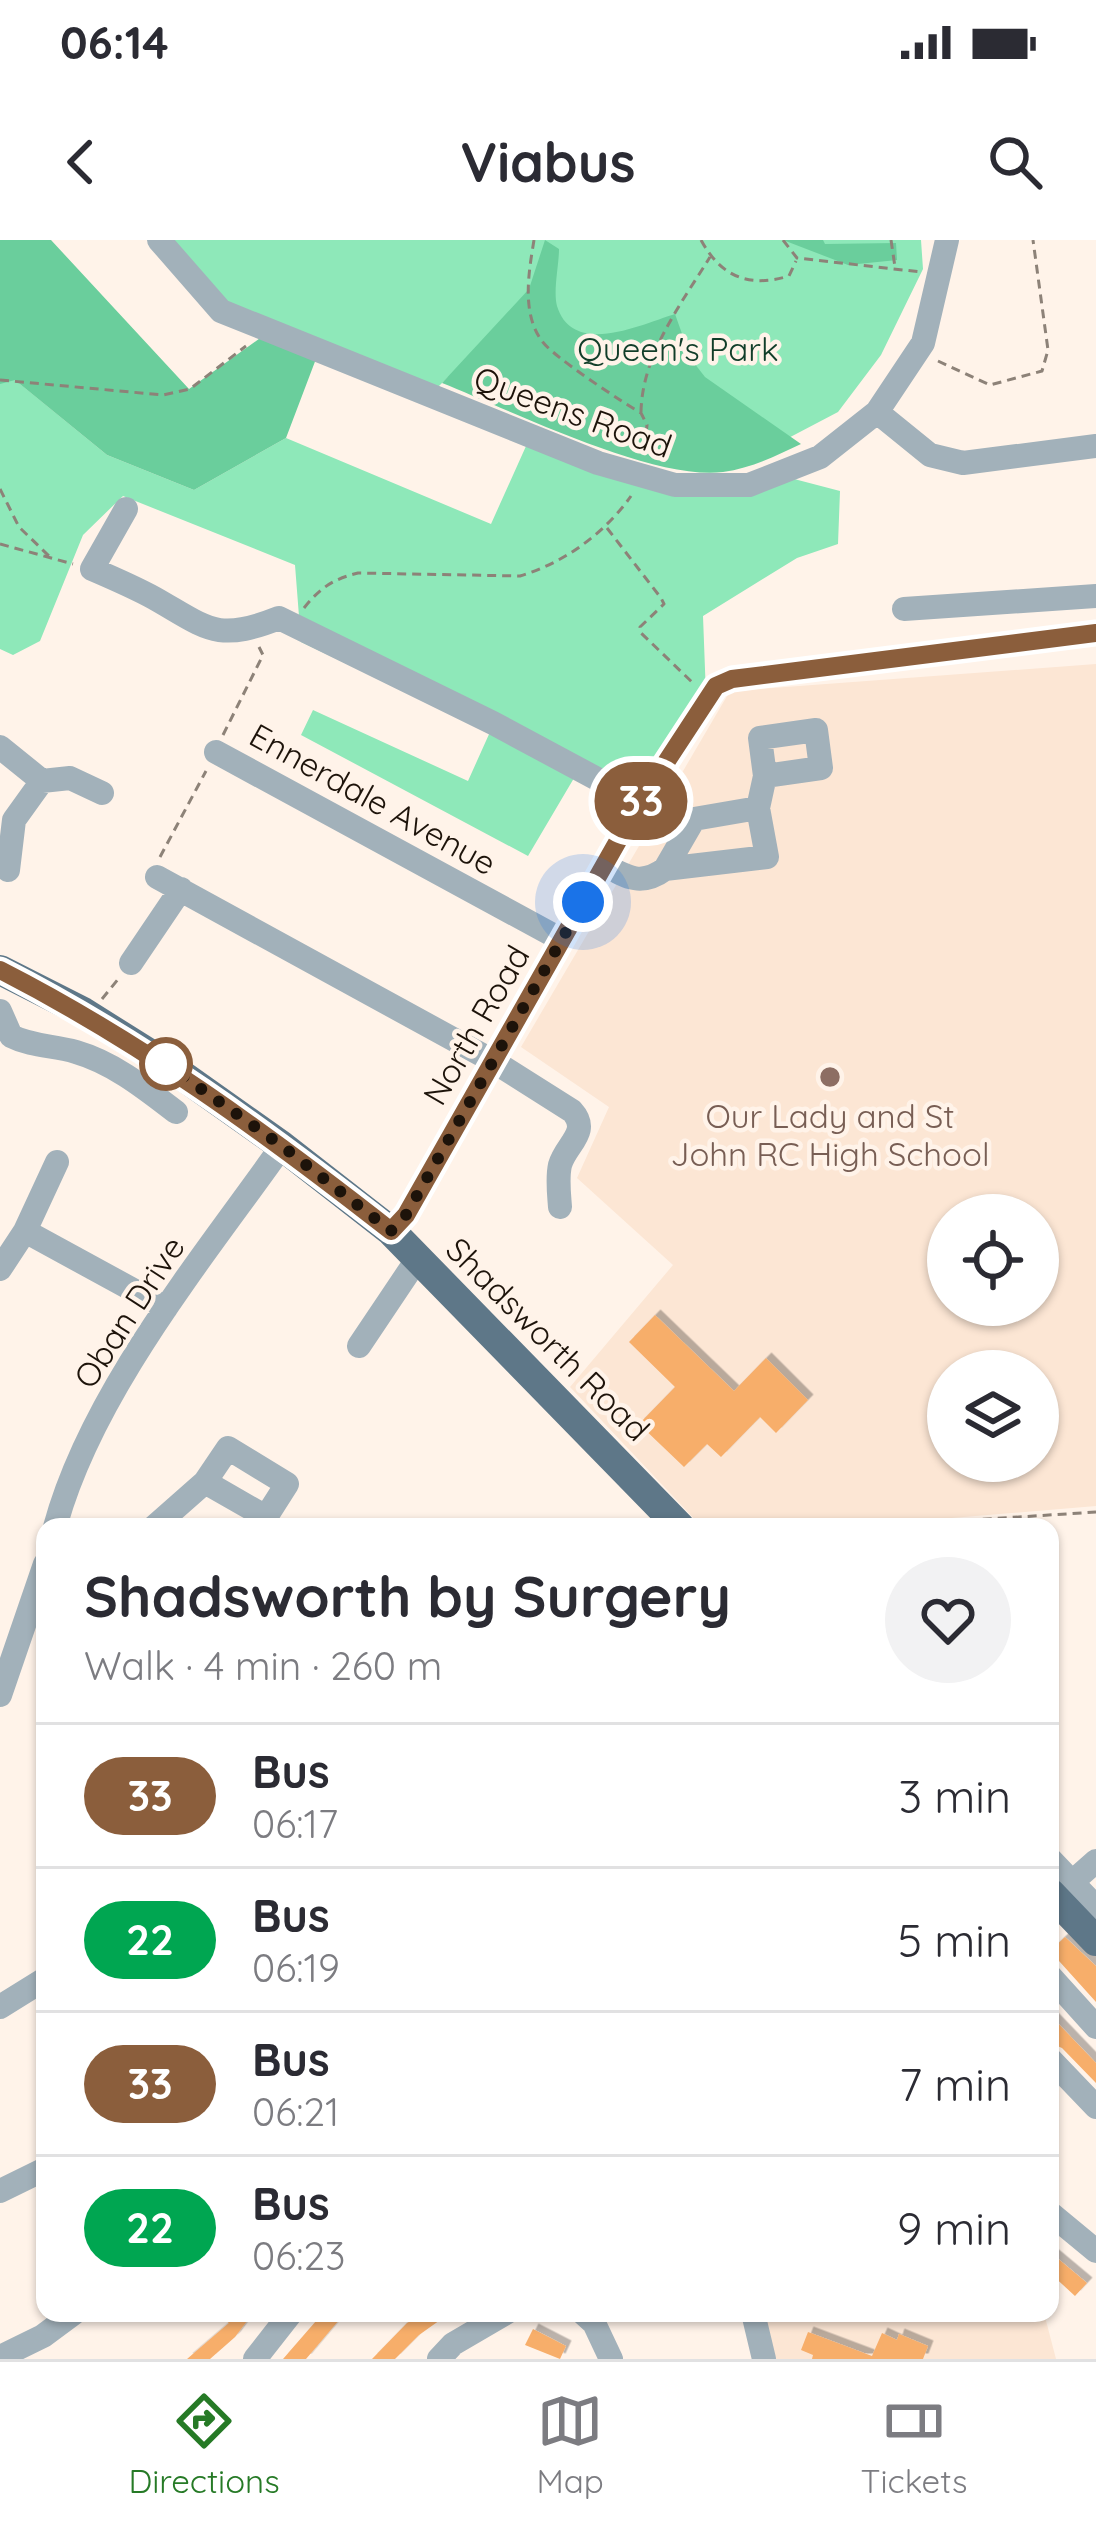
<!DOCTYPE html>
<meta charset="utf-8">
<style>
:root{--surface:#fff;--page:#f2f2f3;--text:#2b2b33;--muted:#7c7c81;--line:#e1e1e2;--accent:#267a26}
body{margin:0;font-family:Quicksand,sans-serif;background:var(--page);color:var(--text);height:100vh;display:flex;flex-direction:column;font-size:45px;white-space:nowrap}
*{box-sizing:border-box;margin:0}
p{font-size:39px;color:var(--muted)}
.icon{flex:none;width:66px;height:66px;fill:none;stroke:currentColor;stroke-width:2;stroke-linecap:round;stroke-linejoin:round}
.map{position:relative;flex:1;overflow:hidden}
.side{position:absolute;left:36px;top:1278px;width:1023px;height:804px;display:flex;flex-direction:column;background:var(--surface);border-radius:24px;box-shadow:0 3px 9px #0004}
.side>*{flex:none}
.badge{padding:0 24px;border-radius:39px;font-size:42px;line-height:78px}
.buttons{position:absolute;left:927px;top:954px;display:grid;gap:24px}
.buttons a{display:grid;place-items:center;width:132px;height:132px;border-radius:50%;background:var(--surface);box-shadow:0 3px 9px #0004;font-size:60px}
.you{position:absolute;width:60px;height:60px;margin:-30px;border:9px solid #fff;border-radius:50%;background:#1a73e8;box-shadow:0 0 0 18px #1a73e833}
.map>.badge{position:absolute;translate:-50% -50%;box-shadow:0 0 0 6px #fff}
.round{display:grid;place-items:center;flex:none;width:126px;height:126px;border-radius:63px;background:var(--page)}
.headline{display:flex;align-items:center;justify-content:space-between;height:204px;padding:0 48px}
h1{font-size:57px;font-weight:700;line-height:90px}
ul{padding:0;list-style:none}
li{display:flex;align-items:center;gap:36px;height:144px;padding:0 48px;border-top:3px solid var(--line)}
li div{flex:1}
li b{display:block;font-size:45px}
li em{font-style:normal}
li .badge{min-width:132px;font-weight:700;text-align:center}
.status{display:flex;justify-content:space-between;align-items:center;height:84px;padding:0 60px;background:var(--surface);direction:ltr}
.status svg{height:33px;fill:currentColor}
header{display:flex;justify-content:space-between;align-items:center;height:156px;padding:0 48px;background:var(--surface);font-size:54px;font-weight:700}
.dock{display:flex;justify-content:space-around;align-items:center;height:168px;border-top:3px solid var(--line);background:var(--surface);font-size:33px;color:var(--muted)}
.dock a{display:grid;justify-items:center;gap:6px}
.dock .on{color:var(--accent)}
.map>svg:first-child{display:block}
.built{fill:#fce6d4;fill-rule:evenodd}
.green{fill:#8ee8b9}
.forest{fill:#6ace9c}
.building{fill:#f7ae6b;filter:url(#shadow)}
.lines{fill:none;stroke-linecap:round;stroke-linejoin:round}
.path{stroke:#8d8278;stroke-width:3;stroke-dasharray:9 6;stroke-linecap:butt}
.minor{stroke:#a2b1ba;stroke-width:24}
.major{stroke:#5e7788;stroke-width:30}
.line-casing{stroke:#fff;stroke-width:27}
.line{stroke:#8b5e3c;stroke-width:18}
.walk{stroke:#1d130a;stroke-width:12;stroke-dasharray:0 21.6}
.stop-dot{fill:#fff;stroke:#8b5e3c;stroke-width:6}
.education-dot{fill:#8d6e63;stroke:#fff3e9;stroke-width:4.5}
.labels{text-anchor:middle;stroke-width:9;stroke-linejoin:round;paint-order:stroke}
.park-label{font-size:33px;fill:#113d29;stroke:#fff3e9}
.street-label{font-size:33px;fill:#1d130a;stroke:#fff3e9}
.education-label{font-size:33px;fill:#785e54;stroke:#fff3e9}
</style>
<div class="status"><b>06:14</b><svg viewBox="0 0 49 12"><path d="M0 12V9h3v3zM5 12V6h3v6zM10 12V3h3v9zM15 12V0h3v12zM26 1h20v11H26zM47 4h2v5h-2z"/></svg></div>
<header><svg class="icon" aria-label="back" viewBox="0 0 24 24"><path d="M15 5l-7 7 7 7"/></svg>Viabus<svg class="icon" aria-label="search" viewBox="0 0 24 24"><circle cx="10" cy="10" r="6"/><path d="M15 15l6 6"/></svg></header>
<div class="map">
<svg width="1096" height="2119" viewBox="0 0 1096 2119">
<defs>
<filter id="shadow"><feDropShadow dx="5.5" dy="-5.5" stdDeviation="0" flood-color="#0004"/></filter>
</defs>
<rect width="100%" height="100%" fill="#fff3e9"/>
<path class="built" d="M 1096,424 L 1096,1266 L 844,1287 L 702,1287 L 570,1147 L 673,1025 L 577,938 L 609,867 L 521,807 L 730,451 ZM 948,975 L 1038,975 L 1038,1065 L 948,1065 ZM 948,1131 L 1038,1131 L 1038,1221 L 948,1221 Z
M 764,2073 L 1044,2073 L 1056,2119 L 776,2119 Z"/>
<path class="green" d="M 169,0 L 921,0 L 923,29 L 881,115 L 838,172 L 777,204 L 448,137 L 430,155 L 221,71 Z
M 14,139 L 107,215 L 194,250 L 286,198 L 491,284 L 531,195 L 675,245 L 775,234 L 840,251 L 838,304 L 797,318 L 703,376 L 706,456 L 640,562 L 577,533 L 528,616 L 301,495 L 313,470 L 468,541 L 490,492 L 301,402 L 295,325 L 123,256 L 83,295 L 40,401 L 13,415 L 0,409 L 0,141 Z"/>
<path class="forest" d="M 0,0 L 51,0 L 189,149 L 270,91 L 319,111 L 286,198 L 194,250 L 107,215 L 15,140 L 0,144 Z
M 545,0 L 559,9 C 559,25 553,51 557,66 C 573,118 642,84 675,74 L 691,119 L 705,137 L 801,204 C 776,216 751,228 723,232 C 653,241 510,170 442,143 L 529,49 Z
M 783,0 L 823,0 L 825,4 L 896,3 L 897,20 L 848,25 Z"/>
<path class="building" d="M 655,1075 L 734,1151 L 766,1118 L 808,1160 L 776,1193 L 760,1177 L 721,1217 L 707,1204 L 684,1227 L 639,1184 L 675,1147 L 629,1102 Z
M 1065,1697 L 1096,1726 L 1096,1762 L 1050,1711 Z
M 1050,1775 L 1096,1823 L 1096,1843 L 1062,1808 L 1050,1803 Z
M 1050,2012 L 1087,2043 L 1075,2056 L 1050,2033 Z
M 215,2073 L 253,2073 L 235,2097 L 210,2119 L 187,2119 L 229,2083 Z
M 323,2073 L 345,2073 L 306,2119 L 283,2119 Z
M 427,2073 L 450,2073 L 419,2095 L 395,2119 L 372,2119 L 407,2083 Z
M 533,2089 L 566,2106 L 560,2119 L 525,2105 Z
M 808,2092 L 872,2116 L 882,2093 L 897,2100 L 899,2094 L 928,2106 L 923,2119 L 812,2119 L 813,2115 L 801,2110 Z"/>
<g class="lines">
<path class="path" d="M 534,0 C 529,31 521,73 542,101 C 552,116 622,162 641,173 L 647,185 L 644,214
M 701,0 C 721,37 749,48 789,36 L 796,21
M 783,0 L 797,18 L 921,32
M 891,0 L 895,27
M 938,121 L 990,145 L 1042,131 L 1048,110 L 1033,0
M 0,140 L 163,155 L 190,149 L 246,106
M 641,172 C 642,115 681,64 710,17
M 0,249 L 19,287 L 50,317
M 607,288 L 661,358 L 664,364 L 640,387 L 641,393 L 693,443
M 0,304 L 73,324
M 304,368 C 320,348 333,339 358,333 L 520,336 C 564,323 605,293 631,256
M 223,495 L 263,415 L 259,407
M 160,617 L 206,531
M 102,759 L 119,738
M 863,1287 L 1096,1272"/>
<path class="minor" d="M 159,0 L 221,71 L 598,223 L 675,245 L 749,245 L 820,217 L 877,172 L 923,103 L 947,0
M 877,172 L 930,215 L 963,223 L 1096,206
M 126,269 L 92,329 C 113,338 134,347 154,358 C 207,388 216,403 279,378 L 493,483 L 640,562
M 904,369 L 1096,356
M 0,507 L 42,541 L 70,538 L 102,553
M 216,512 L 562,700
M 758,568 L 765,536 L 821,528 L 816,490 L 760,498 L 765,536
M 605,625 C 628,638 642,646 665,629 L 767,617 L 758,568 L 694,579 L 665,629
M 8,630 L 14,580 L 42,541
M 157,637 L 493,821 L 572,871 C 591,892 566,904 560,925 C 557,938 559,953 560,967
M 131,723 L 181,649
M 0,771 L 11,796 C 33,807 53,805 76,812 C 114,823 146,849 176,872
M 25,991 L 166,1068
M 391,991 L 406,975 L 640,562 L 716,446 L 732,439 L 1096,393
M 0,1029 L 25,991 L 57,922
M 359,1106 L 418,1018
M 55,1287 C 91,1153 202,1019 282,906
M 154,1287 L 205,1242 L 228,1208 L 287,1244 L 266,1277 L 205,1242
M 0,1455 L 45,1324
M 1050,1619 L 1096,1667
M 1062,1651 L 1096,1621
M 1050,1736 L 1096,1787
M 0,1767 L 45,1739
M 1050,1819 L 1096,1867
M 0,1951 L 45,1929
M 1050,1973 L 1096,2011
M 583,2073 L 594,2083 L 611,2119
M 753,2073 L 764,2119
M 0,2117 L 43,2096 L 74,2073
M 255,2119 L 291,2073
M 439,2119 L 453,2104 L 506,2073"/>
<path class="major" d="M 0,730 L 83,772 L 169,826 L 282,906 L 391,991 L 680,1287
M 1050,1653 L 1096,1701"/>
</g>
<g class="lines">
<g class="line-casing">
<path id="line" d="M 0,730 C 141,802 266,893 391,991 L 406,975 L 640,562 L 716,446 L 732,439 L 1096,393"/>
</g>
<use href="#line" class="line"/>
<path class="walk" d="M 166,824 L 282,906 L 391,991 L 406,975 L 583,662"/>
</g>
<circle class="stop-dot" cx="166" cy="824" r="24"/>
<circle class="education-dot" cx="830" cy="837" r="12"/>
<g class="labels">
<g class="park-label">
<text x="678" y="121">Queen's Park</text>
</g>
<g class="street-label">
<text transform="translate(573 172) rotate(20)" y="12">Queens Road</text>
<text transform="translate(373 559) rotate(29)" y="12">Ennerdale Avenue</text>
<text transform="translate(476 785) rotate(-60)" y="12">North Road</text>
<text transform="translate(129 1072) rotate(-57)" y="12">Oban Drive</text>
<text transform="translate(548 1099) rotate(45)" y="12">Shadsworth Road</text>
</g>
<g class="education-label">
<text x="830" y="888">Our Lady and St<tspan x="830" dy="38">John RC High School</tspan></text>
</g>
</g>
</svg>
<div class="buttons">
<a><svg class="icon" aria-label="locate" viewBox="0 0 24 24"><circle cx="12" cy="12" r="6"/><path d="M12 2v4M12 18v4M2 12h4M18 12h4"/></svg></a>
<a><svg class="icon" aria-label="layers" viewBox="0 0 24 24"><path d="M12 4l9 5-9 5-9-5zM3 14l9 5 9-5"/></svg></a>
</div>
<div class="you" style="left:583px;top:662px"></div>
<b class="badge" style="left:641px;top:561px;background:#8b5e3c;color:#fff">33</b>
<section class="side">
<div class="headline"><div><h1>Shadsworth by Surgery</h1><p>Walk · 4 min · 260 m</p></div><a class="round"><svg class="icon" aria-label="heart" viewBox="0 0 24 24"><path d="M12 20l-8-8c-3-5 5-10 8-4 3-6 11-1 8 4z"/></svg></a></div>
<ul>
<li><span class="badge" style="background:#8b5e3c;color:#fff">33</span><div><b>Bus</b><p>06:17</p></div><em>3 min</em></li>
<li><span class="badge" style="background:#00a651;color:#fff">22</span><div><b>Bus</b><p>06:19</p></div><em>5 min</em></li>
<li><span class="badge" style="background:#8b5e3c;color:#fff">33</span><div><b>Bus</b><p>06:21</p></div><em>7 min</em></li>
<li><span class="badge" style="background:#00a651;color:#fff">22</span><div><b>Bus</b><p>06:23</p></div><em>9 min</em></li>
</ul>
</section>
</div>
<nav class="dock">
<a class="on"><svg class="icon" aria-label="directions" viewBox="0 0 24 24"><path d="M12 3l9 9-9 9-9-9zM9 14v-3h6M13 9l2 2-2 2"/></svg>Directions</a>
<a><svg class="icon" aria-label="map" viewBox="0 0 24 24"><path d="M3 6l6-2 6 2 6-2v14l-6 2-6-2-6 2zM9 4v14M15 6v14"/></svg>Map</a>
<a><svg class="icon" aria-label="tickets" viewBox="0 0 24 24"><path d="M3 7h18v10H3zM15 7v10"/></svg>Tickets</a>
</nav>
